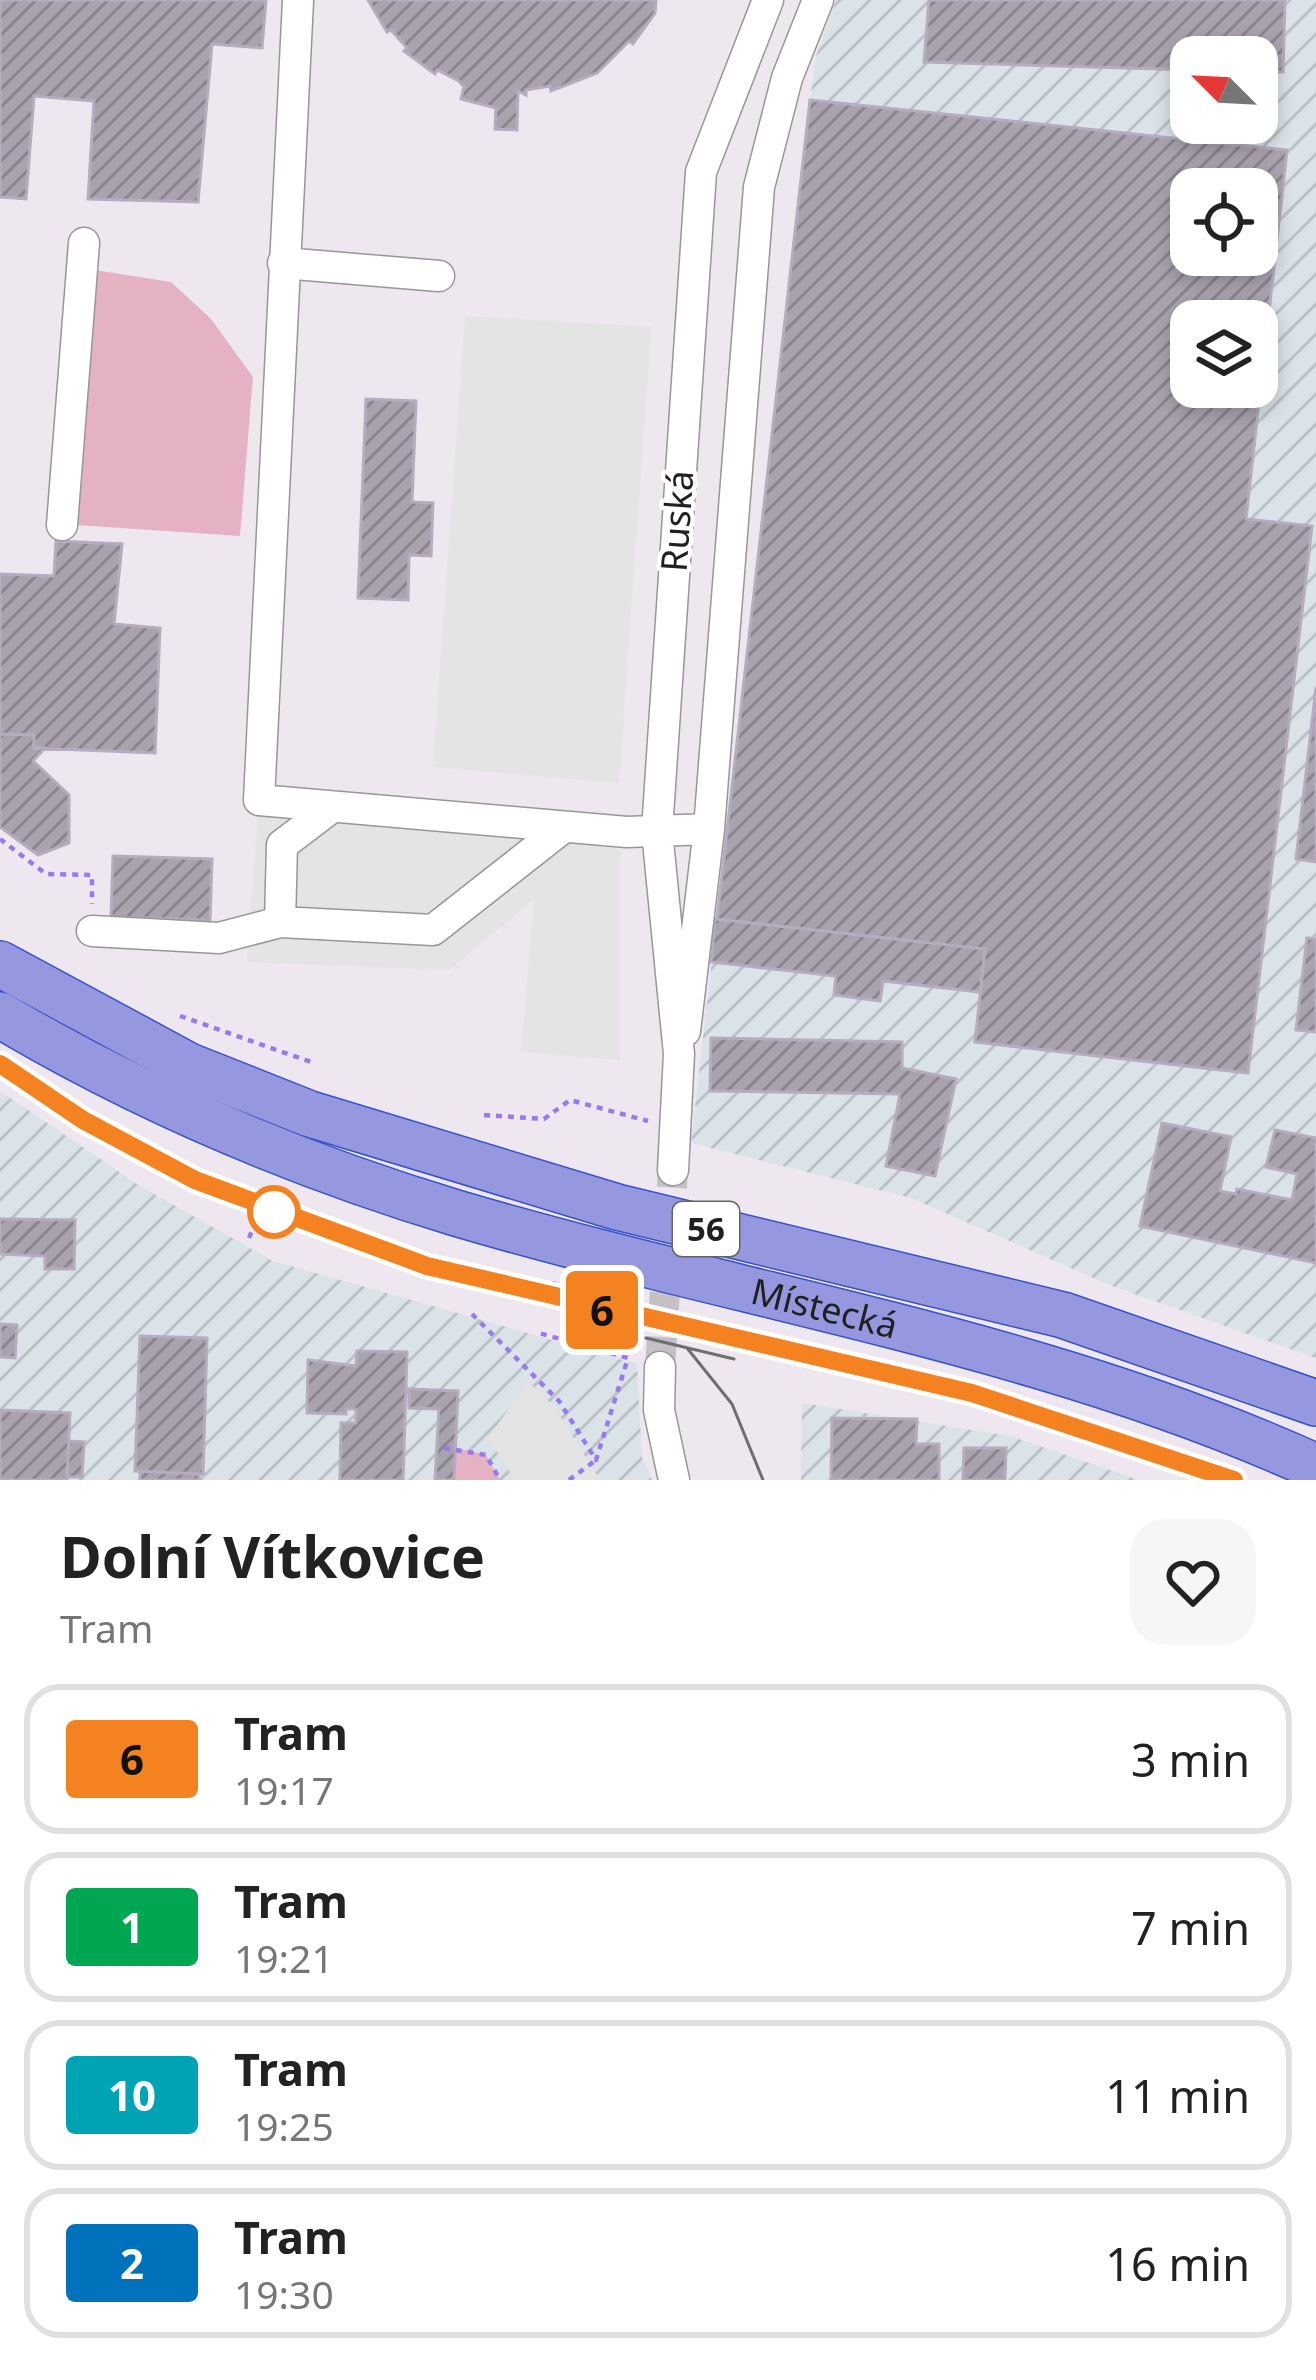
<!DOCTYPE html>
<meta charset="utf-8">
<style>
:root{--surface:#fff;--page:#f6f6f6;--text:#222;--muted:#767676;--line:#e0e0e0}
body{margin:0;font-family:"Noto Sans",sans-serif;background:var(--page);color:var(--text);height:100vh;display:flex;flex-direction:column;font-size:45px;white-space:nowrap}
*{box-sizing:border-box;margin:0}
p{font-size:39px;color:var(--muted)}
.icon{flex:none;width:66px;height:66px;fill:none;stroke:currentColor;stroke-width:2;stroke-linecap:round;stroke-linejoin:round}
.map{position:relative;height:1480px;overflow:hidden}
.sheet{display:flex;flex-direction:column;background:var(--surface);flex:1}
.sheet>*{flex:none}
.badge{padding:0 24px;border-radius:9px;font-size:42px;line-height:78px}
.needle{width:78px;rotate:294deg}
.controls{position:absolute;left:1170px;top:36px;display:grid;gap:24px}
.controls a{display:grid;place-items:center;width:108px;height:108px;border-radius:24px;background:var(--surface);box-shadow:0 6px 18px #0003;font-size:60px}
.map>.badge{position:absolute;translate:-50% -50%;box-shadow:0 0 0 6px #fff}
.round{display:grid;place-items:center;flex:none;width:126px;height:126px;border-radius:36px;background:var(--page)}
.summary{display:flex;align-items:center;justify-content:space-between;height:204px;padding:0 60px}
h1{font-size:57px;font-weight:700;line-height:90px}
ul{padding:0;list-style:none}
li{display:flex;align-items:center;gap:36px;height:150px;margin:0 24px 18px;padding:0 36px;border:6px solid var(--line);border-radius:36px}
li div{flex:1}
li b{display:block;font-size:45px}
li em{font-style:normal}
li .badge{min-width:132px;font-weight:700;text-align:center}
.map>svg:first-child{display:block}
.industrial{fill:url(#industrial-furrows);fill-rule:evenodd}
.grass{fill:#e5b2c3}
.parking{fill:#e4e4e4}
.building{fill:url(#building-hatch);stroke:#b7abc0;stroke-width:3;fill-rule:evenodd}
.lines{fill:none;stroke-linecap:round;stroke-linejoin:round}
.minor-tunnel{stroke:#c5bfc6;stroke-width:30;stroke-dasharray:30 15;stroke-linecap:butt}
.minor-casing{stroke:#979797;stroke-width:33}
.highway-casing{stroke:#3651cb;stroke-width:48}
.path{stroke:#987aed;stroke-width:4.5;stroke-dasharray:6 6;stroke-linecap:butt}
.minor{stroke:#fff;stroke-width:30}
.highway{stroke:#9698df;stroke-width:45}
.tram{stroke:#6e6e6e;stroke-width:3}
.line-casing{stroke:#fff;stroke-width:27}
.line{stroke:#f58220;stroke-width:18}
.stop-dot{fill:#fff;stroke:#f58220;stroke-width:6}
.labels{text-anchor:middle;stroke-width:9;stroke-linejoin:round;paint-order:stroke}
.shield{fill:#fff;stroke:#636363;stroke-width:3}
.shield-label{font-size:33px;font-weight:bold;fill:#202020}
.street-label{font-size:36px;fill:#202020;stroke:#fff}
</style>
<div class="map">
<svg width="1316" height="1480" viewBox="0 0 1316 1480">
<defs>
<pattern id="industrial-furrows" width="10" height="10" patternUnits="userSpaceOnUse" patternTransform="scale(3)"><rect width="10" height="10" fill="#dae3e8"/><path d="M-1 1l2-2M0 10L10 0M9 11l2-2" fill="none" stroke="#bbc2c7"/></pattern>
<pattern id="building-hatch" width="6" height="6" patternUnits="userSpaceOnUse" patternTransform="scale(3)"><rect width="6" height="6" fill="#a9a3ae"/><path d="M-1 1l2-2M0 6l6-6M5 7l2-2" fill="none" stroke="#89848d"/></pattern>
</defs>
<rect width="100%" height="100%" fill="#eee7ef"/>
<path class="industrial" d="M 836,0 L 1316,0 L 1316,1358 L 1112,1286 L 911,1198 L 691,1143 L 810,101 L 816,56 ZM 1191,57 L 1257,57 L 1257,123 L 1191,123 ZM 1191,189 L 1257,189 L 1257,255 L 1191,255 ZM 1191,321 L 1257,321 L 1257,387 L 1191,387 Z
M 0,1091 L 140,1186 L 273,1261 L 637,1364 L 642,1458 L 652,1480 L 0,1480 Z
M 802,1403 L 1010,1436 L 1139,1480 L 801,1480 Z"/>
<path class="grass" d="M 95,270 L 171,282 L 211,319 L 253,377 L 240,536 L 76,525 Z
M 456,1448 L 486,1455 L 500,1480 L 454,1480 Z"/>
<path class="parking" d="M 465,316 L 651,327 L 619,783 L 433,767 Z
M 259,800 L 620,849 L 620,1060 L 521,1052 L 534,899 L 449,970 L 247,962 Z
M 528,1382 L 553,1405 L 600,1480 L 515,1480 L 488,1438 Z"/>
<path class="building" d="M 0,0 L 266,0 L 262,48 L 212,44 L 198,202 L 88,199 L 94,101 L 34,96 L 26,199 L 0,197 Z
M 368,0 L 656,0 L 655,13 L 633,44 L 629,41 L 597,73 L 551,91 L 550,86 L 526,90 L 526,95 L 518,91 L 517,130 L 495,129 L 496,108 L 461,99 L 464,87 L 459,81 L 437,70 L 435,74 L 404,51 L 407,48 L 391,30 L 387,32 Z
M 929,0 L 1285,0 L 1283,72 L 1257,72 L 1257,57 L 1191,57 L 1191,70 L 924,62 Z
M 810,100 L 1287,150 L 1246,519 L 1312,526 L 1248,1073 L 975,1042 L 985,949 L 717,919 ZM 1191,189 L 1257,189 L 1257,255 L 1191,255 ZM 1191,321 L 1257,321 L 1257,387 L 1191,387 Z
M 366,399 L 416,401 L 412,502 L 433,503 L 431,556 L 409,555 L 408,600 L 358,598 Z
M 56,541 L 122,544 L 114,624 L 160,628 L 155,753 L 34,748 L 34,735 L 0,734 L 0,574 L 54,576 Z
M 1316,687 L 1316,862 L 1296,859 Z
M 0,734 L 34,735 L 34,748 L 45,748 L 33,761 L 69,795 L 69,843 L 38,855 L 0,827 Z
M 113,856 L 212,859 L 210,920 L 111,917 Z
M 715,919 L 985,949 L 980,992 L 883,981 L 880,1001 L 834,995 L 836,976 L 711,962 Z
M 1307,938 L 1316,939 L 1316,1032 L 1296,1030 Z
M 711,1038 L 902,1042 L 902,1068 L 956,1079 L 935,1176 L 886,1166 L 900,1094 L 710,1091 Z
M 1162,1123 L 1231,1137 L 1220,1191 L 1236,1194 L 1237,1189 L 1292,1200 L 1297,1174 L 1266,1167 L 1275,1130 L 1316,1138 L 1316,1263 L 1140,1226 Z
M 0,1219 L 75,1220 L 74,1269 L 45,1269 L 45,1256 L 0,1254 Z
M 0,1324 L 17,1325 L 15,1358 L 0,1357 Z
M 140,1336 L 207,1338 L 203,1474 L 135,1471 Z
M 357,1351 L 407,1352 L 403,1480 L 340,1480 L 341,1423 L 356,1423 L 356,1409 L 346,1409 L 346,1414 L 307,1413 L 308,1360 L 356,1366 Z
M 409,1389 L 458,1391 L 454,1480 L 435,1480 L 439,1409 L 409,1408 Z
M 0,1410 L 70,1413 L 67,1480 L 0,1480 Z
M 832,1418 L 917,1419 L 916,1444 L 939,1444 L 939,1480 L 831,1480 Z
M 69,1441 L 84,1442 L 82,1477 L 67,1477 Z
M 964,1448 L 1006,1448 L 1005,1480 L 963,1480 Z
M 140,1471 L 199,1474 L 199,1480 L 140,1480 Z"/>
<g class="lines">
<path class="minor-tunnel" d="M 660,1367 L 673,1170"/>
<g class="minor-casing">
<path id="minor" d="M 298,0 L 259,800 L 627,832 L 709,829
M 283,263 L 439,276
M 62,525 L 84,243
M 332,807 L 282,845 L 280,922 L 433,930 L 564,827
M 92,931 L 219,938 L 280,922
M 685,1031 L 709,829 L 759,187 L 787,78 L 818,0
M 673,1170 L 679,1054 L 657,831 L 701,172 L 768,0
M 660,1367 L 659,1410 L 674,1480"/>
</g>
<g class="highway-casing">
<g id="highway">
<path d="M 0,964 L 189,1066 L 310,1114 L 617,1207 L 1063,1315 L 1316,1403"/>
<path id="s1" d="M 0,1015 C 143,1100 297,1165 456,1213 C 743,1298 1042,1342 1316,1467"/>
</g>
</g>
<path class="path" d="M 0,839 L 46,874 L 92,875 L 92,904
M 180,1016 L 311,1062
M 484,1115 L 544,1119 L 570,1100 L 648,1121
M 249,1238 L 267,1195
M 551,1283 L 631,1301
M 472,1314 L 559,1401 L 596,1460 L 628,1358 L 539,1333
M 444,1448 L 486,1455 L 500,1480
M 569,1480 L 596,1460"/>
<use href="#minor" class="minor"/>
<use href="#highway" class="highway"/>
<path class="tram" d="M 0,1064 C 139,1160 296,1234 461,1277 C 720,1343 984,1382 1234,1480
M 646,1338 L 734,1359
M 687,1348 L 732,1404 L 763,1480"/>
</g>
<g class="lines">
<g class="line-casing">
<path id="line" d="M 0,1064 L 83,1120 L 195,1180 L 427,1266 L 972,1393 L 1234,1480"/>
</g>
<use href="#line" class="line"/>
</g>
<circle class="stop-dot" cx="274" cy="1212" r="24"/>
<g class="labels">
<rect class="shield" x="673" y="1202" width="66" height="54" rx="9"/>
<g class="shield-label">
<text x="706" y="1241">56</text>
</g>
<g class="street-label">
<text transform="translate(677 521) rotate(-86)" y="13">Ruská</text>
<text dy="13" stroke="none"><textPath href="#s1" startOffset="879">Místecká</textPath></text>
</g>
</g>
</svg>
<div class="controls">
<a><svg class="needle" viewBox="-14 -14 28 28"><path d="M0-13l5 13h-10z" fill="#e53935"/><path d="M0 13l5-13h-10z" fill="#767676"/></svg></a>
<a><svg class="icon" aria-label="locate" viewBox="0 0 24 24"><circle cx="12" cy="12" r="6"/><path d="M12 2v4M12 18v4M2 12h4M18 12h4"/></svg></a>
<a><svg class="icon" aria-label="layers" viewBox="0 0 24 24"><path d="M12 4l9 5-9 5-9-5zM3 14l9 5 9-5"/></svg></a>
</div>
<b class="badge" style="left:602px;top:1310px;background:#f58220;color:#111">6</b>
</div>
<section class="sheet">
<div class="summary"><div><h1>Dolní Vítkovice</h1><p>Tram</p></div><a class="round"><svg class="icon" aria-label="heart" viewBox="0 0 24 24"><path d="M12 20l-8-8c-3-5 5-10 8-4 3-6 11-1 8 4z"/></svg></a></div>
<ul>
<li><span class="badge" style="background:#f58220;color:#111">6</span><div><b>Tram</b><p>19:17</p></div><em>3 min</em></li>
<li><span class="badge" style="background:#00a651;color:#fff">1</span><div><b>Tram</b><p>19:21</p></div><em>7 min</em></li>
<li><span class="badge" style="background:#00a3b4;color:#fff">10</span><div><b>Tram</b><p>19:25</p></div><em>11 min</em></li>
<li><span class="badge" style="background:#0072bc;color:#fff">2</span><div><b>Tram</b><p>19:30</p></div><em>16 min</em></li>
</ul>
</section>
